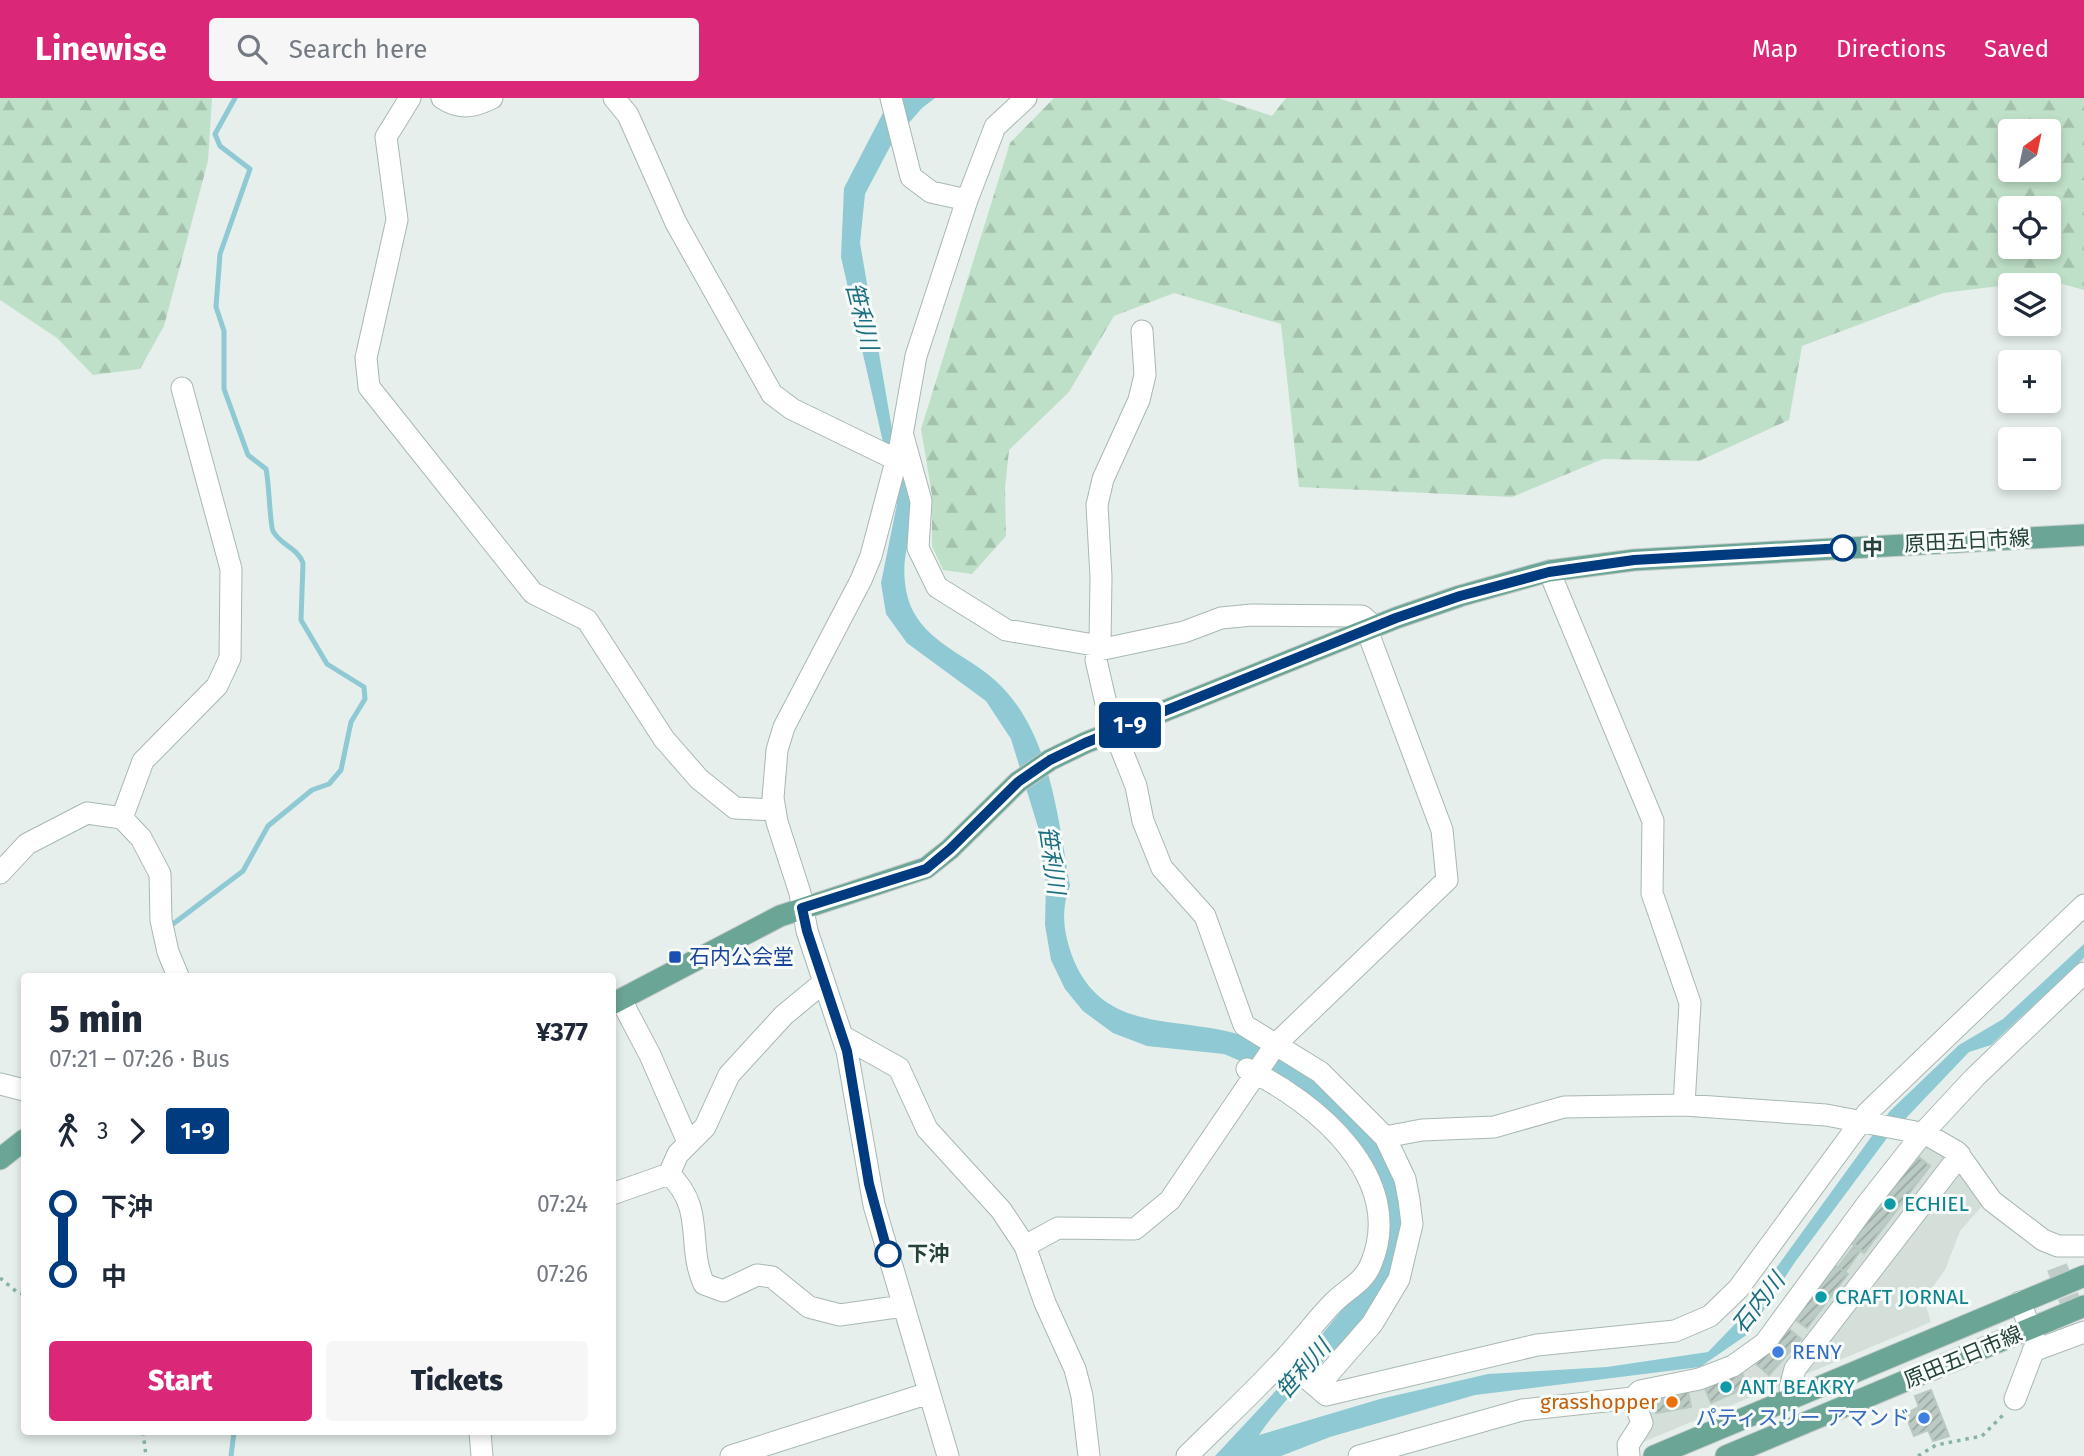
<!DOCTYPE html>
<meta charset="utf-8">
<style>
:root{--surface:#fff;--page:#f6f6f7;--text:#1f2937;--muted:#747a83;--accent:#db2777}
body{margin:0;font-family:"Fira Sans","Noto Sans JP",sans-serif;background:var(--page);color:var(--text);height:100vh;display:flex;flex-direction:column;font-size:26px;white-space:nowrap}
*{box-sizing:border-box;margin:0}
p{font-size:23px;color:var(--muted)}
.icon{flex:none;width:38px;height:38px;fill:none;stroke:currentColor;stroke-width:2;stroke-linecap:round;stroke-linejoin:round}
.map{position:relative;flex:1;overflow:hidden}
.side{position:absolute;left:21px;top:875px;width:595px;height:462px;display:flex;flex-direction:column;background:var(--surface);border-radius:7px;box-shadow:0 4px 10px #0003}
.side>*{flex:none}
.badge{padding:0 14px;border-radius:5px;font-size:24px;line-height:46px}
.needle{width:46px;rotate:33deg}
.controls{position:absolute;left:1998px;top:21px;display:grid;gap:14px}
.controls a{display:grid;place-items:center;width:63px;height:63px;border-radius:7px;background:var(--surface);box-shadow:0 4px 10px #0003;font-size:35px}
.map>.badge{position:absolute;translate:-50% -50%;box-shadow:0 0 0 4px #fff}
.legs{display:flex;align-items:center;gap:10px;height:77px;padding:0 28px;font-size:23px}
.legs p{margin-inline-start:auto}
.summary{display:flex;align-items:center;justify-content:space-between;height:119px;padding:0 28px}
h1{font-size:38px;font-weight:800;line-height:52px}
.action{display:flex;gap:14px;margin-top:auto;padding:14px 28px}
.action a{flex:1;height:80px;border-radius:7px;background:var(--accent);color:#fff;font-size:28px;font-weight:800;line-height:80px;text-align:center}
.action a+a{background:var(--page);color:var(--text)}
ul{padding:0 28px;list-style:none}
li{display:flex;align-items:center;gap:24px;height:70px;font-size:26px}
li i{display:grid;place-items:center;width:10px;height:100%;margin:0 9px;background:currentColor}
li i::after{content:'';width:18px;height:18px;margin:-9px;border:5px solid;border-radius:50%;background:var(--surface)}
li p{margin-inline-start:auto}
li:first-child i{background:linear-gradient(#0000 50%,currentColor 0)}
li:last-child i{background:linear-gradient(currentColor 50%,#0000 0)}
header{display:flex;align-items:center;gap:42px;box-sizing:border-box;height:98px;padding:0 35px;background:var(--accent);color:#fff}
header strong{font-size:33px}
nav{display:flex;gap:38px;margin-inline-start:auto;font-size:24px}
.search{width:490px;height:63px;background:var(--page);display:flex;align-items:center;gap:18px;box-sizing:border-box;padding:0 24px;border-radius:7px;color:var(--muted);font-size:26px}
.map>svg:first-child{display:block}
.built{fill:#d4dfda}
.forest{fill:url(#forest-firs);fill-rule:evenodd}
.water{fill:#8ec9d4}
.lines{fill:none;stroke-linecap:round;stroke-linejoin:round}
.stream{stroke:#8ec9d4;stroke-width:5}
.building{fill:url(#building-hatch);stroke:#b8c9c2;stroke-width:2}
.minor-tunnel{stroke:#bfccc8;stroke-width:21;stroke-dasharray:21 10;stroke-linecap:butt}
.minor-casing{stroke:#a8b8b2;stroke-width:23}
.major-casing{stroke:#c2cac8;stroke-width:23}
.path{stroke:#86b3a5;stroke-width:3.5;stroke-dasharray:3.5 5;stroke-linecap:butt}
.minor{stroke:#fff;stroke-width:21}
.major{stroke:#6aa596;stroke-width:21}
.line-1-casing{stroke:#fff;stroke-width:16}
.line-1{stroke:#003b80;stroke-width:10}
.stop-1-dot{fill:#fff;stroke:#003b80;stroke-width:3.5}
.transit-dot{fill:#1a4fb4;stroke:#f7fbf9;stroke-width:2.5}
.culture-dot{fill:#0f9aa8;stroke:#f7fbf9;stroke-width:2.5}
.shop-dot{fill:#3f7fe0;stroke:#f7fbf9;stroke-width:2.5}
.food-dot{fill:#e8710a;stroke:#f7fbf9;stroke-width:2.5}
.labels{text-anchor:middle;stroke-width:6;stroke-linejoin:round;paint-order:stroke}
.street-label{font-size:21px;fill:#24423a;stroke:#f7fbf9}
.stop-label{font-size:21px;font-weight:bold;fill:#24423a;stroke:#f7fbf9;text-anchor:start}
.transit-label{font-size:21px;fill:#164399;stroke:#f7fbf9;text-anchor:start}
.culture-label{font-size:21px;fill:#0d838f;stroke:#f7fbf9;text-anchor:start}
.shop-label{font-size:21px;fill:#366cbe;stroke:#f7fbf9;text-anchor:start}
.food-label{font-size:21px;fill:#c56008;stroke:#f7fbf9;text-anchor:end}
.water-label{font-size:23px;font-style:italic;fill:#1c6f80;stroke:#f7fbf9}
</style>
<header>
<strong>Linewise</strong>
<div class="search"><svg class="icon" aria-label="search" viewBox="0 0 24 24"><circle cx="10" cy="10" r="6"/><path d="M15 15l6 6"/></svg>Search here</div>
<nav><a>Map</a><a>Directions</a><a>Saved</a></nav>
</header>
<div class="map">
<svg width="2084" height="1358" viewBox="0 0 2084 1358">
<defs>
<pattern id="forest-firs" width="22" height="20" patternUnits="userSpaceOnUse" patternTransform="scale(1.75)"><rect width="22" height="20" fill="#bfe0c8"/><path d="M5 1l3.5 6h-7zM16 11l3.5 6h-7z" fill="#a4c1ad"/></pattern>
<pattern id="building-hatch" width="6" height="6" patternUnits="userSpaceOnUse" patternTransform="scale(1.75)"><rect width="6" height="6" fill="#bbcac4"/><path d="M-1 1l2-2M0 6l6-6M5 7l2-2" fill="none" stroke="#98a6a0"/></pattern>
</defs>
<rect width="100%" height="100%" fill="#e6efeb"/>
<path class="built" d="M 1923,1046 L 1952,1062 L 1983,1107 L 1960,1133 L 1945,1172 L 1924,1201 L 1931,1224 L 1636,1347 L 1641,1298 L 1732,1273 Z"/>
<path class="forest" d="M 0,0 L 212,0 L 208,63 L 164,228 L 140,271 L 93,277 L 57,240 L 0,202 Z
M 1054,0 L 1218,0 L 1272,18 L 1286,0 L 2084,0 L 2084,192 L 2048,182 L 1943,195 L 1802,248 L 1789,322 L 1699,363 L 1603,361 L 1512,399 L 1299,389 L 1281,226 L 1174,195 L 1114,218 L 1069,294 L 1009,352 L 1005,390 L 1006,438 L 972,476 L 943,472 L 932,448 L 932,397 L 921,331 L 1010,45 ZM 2011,33 L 2049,33 L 2049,72 L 2011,72 ZM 2011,110 L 2049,110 L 2049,149 L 2011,149 Z"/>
<path class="water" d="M 900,0 L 935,0 L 922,10 L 893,43 L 865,96 L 860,145 L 892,331 L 917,415 C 917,429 911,437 907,450 C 902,468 904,496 913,513 C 932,549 975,560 1002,589 C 1051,640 1058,721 1070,788 C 1061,811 1063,832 1071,855 C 1103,945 1189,912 1260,944 C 1332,977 1433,1078 1397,1164 C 1391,1178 1384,1194 1376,1207 C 1368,1220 1354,1231 1344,1242 C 1315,1272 1282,1303 1259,1337 L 1380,1301 L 1488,1276 L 1607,1269 L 1708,1254 L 1737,1224 L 1890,1013 L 1959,947 L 2003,921 L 2084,846 L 2084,860 L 1991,947 L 1969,954 L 1887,1040 L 1795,1164 L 1748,1236 L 1700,1269 L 1475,1297 L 1330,1339 L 1281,1358 L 1215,1358 L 1272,1297 L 1365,1184 L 1378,1087 L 1266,974 L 1224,956 L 1147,948 L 1113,935 L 1083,913 L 1065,891 L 1051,862 L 1045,827 L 1046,786 L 1038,729 L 1011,641 L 986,603 L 907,545 L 886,516 L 881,485 L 897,406 L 841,159 L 844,90 L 885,11 Z"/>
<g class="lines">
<path class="stream" d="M 169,829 L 243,773 L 268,728 L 312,692 L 329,686 L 341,672 L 351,624 L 365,601 L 364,589 L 327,566 L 301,522 L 303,465 C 298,450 280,447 273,433 C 270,428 269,383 266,371 L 248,357 L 224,291 L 224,233 L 216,209 L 220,156 L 250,71 L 220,48 L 215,36 L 235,0
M 231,1358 L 234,1334"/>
</g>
<path class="building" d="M 1915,1056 L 1930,1068 L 1864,1155 L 1849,1143 Z
M 1855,1147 L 1861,1152 L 1845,1174 L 1838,1169 Z
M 1835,1167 L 1848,1176 L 1807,1230 L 1794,1221 Z
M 1788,1230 L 1801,1241 L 1769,1277 L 1756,1266 Z
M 1741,1273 L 1748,1289 L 1711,1305 L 1704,1288 Z
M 1931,1292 L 1949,1338 L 1933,1343 L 1928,1332 L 1914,1338 L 1905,1316 L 1919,1309 L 1915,1298 Z
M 1688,1293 L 1691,1309 L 1656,1315 L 1653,1298 Z"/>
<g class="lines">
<path class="minor-tunnel" d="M 2057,1169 L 2080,1230"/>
<g class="minor-casing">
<path id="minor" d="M 410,0 L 386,39 L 397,122 L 366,260 L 369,289 L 533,495 L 587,522 L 664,641 L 699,681 L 735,710 L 775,712
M 442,0 C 460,12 474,9 492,0
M 614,0 L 628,17 L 676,125 L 772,296 L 792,311 L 897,362
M 891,0 L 911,79 L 931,94 L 967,102
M 1142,233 L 1145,277 L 1139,302 L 1103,381 L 1097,407 L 1101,479 L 1100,544 L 1096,562 L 1110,623 L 1136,688 L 1143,723 L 1162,770 L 1205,818 L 1244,927 L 1320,974 L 1385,1039 L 1405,1081 L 1409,1102 L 1412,1126 L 1399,1181 L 1372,1226 L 1317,1289 L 1326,1297 L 1537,1247 L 1675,1233 L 1710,1218 L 1738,1191 L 1868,1014 L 2084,807
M 903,338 L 921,403 L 918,450 L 937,489 L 1006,532 L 1094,547 L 1099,552 L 1184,534 L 1221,520 L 1252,517 L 1362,518 L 1375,529
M 1549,473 L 1653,723 L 1652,795 L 1690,905 L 1684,1007
M 122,720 L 143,663 L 217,588 L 230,560 L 231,471 L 182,290
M 0,775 L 27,746 L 87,715 L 122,720 L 141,740 L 160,776 L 161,822 L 168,854 L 178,878
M 621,902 L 650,957 L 688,1044
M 842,938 L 899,970 L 927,1031 L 1001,1112 L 1025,1148 L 1045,1205 L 1075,1271 L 1082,1298 L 1089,1358
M 0,986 L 24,992
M 1385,1039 L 1422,1032 L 1494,1029 L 1564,1009 L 1684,1007 L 1826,1017 L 1926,1036 L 1957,1054 L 1992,1103 L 2043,1142 L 2058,1148 L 2084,1148
M 669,1076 C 706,1111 686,1146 704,1186 L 723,1193 L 757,1177 L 772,1179 L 809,1209 L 840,1217 L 903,1208
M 612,1096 L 669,1076 L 678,1056 L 705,1029 L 729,977 L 784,917 L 824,884
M 1025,1148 L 1058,1130 L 1135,1131 L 1170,1102 L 1276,946 L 1447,782 L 1442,732 L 1367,532
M 2033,1253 L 2084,1234
M 1284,1261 L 1317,1289
M 1792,1300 L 1790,1290 L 1795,1271 L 1960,1057
M 2015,1301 L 2036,1246 L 2020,1204
M 480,1334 L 482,1358
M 731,1358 L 929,1295
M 948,1358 L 874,1107 L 847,953 L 807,833 L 800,795 L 777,724 L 773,700 L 777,652 L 784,629 L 861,482 L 871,458 L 900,348 L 916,258 L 967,102 L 995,29 L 1026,0
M 1187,1358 C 1220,1325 1254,1294 1285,1260 C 1302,1242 1317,1221 1334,1204 C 1347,1191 1364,1184 1371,1166 C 1407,1080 1316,1004 1247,971
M 1359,1358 L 1522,1312 L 1633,1300 L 1640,1293 L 1699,1281 L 1733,1268 L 1765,1245 L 1867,1106 L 1923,1035 L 1975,979 L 2084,875
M 1629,1358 L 1628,1347 L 1642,1325 L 1633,1300"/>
</g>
<g class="major-casing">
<path id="major" d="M 612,906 L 780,818 L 926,770 L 950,751 L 1018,684 L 1050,662 L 1085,645 L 1396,520 L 1460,498 L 1549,473 L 1634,462 L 2084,437
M 0,1061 L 24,1042
M 1654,1358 L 2084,1178
M 1726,1358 L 2084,1208"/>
</g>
<path class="path" d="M 0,1180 L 17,1194 L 24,1196
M 143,1334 L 146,1358
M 1918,1358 L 1936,1347 L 1982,1338 L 2006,1314"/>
<use href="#minor" class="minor"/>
<use href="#major" class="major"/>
</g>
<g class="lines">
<g class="line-1-casing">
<path id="line-1" d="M 888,1156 L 869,1086 L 847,953 L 807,833 L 802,810 L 926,771 L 950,751 L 1018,684 L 1050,662 L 1085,645 L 1396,520 L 1460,498 L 1549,474 L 1634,462 L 1843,450"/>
</g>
<use href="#line-1" class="line-1"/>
</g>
<g class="stop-1-dot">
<circle cx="1843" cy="450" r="12"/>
<circle cx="888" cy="1156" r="12"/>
</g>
<rect class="transit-dot" x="668" y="852" width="14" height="14" rx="3.5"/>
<g class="culture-dot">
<circle cx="1890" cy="1106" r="7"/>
<circle cx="1821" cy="1199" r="7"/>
<circle cx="1726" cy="1289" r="7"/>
</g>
<g class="shop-dot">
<circle cx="1778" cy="1254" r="7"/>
<circle cx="1924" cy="1320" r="7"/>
</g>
<circle class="food-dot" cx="1672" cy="1304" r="7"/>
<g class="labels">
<g class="street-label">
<text transform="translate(1967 443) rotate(-3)" y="7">原田五日市線</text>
<text transform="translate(1963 1259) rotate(-23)" y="7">原田五日市線</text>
</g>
<g class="stop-label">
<text x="1862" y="457">中</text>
<text x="907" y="1163">下沖</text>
</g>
<g class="transit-label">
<text x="689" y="866">石内公会堂</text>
</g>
<g class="culture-label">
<text x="1904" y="1113">ECHIEL</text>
<text x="1835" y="1206">CRAFT JORNAL</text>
<text x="1740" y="1296">ANT BEAKRY</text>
</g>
<g class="shop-label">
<text x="1792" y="1261">RENY</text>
<text x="1910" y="1327" text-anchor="end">パティスリー アマンド</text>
</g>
<g class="food-label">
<text x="1658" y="1311">grasshopper</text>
</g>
<g class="water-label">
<text transform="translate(862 218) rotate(76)" y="8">笹利川</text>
<text transform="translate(1052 762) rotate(82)" y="8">笹利川</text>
<text transform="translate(1758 1205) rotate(-52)" y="8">石内川</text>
<text transform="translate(1303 1271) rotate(-49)" y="8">笹利川</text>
</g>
</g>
</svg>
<div class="controls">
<a><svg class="needle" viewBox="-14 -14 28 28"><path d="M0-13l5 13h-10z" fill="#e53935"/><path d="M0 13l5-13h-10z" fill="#747a83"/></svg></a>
<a><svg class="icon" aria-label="locate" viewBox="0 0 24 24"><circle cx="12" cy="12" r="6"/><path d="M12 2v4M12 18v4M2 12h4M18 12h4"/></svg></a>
<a><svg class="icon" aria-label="layers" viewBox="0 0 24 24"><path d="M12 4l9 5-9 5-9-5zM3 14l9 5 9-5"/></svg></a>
<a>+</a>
<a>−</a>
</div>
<b class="badge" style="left:1130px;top:627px;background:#003b80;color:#fff">1-9</b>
<section class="side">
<div class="summary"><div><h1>5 min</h1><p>07:21 – 07:26 · Bus</p></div><b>¥377</b></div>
<div class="legs"><svg class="icon" aria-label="walk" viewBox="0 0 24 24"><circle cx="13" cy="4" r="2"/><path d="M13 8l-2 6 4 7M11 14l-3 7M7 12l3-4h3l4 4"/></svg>3<svg class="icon" aria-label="forward" viewBox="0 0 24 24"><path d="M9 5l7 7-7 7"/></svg><b class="badge" style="background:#003b80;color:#fff">1-9</b></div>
<ul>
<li><i style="color:#003b80"></i><b>下沖</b><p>07:24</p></li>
<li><i style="color:#003b80"></i><b>中</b><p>07:26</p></li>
</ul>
<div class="action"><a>Start</a><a>Tickets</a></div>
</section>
</div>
